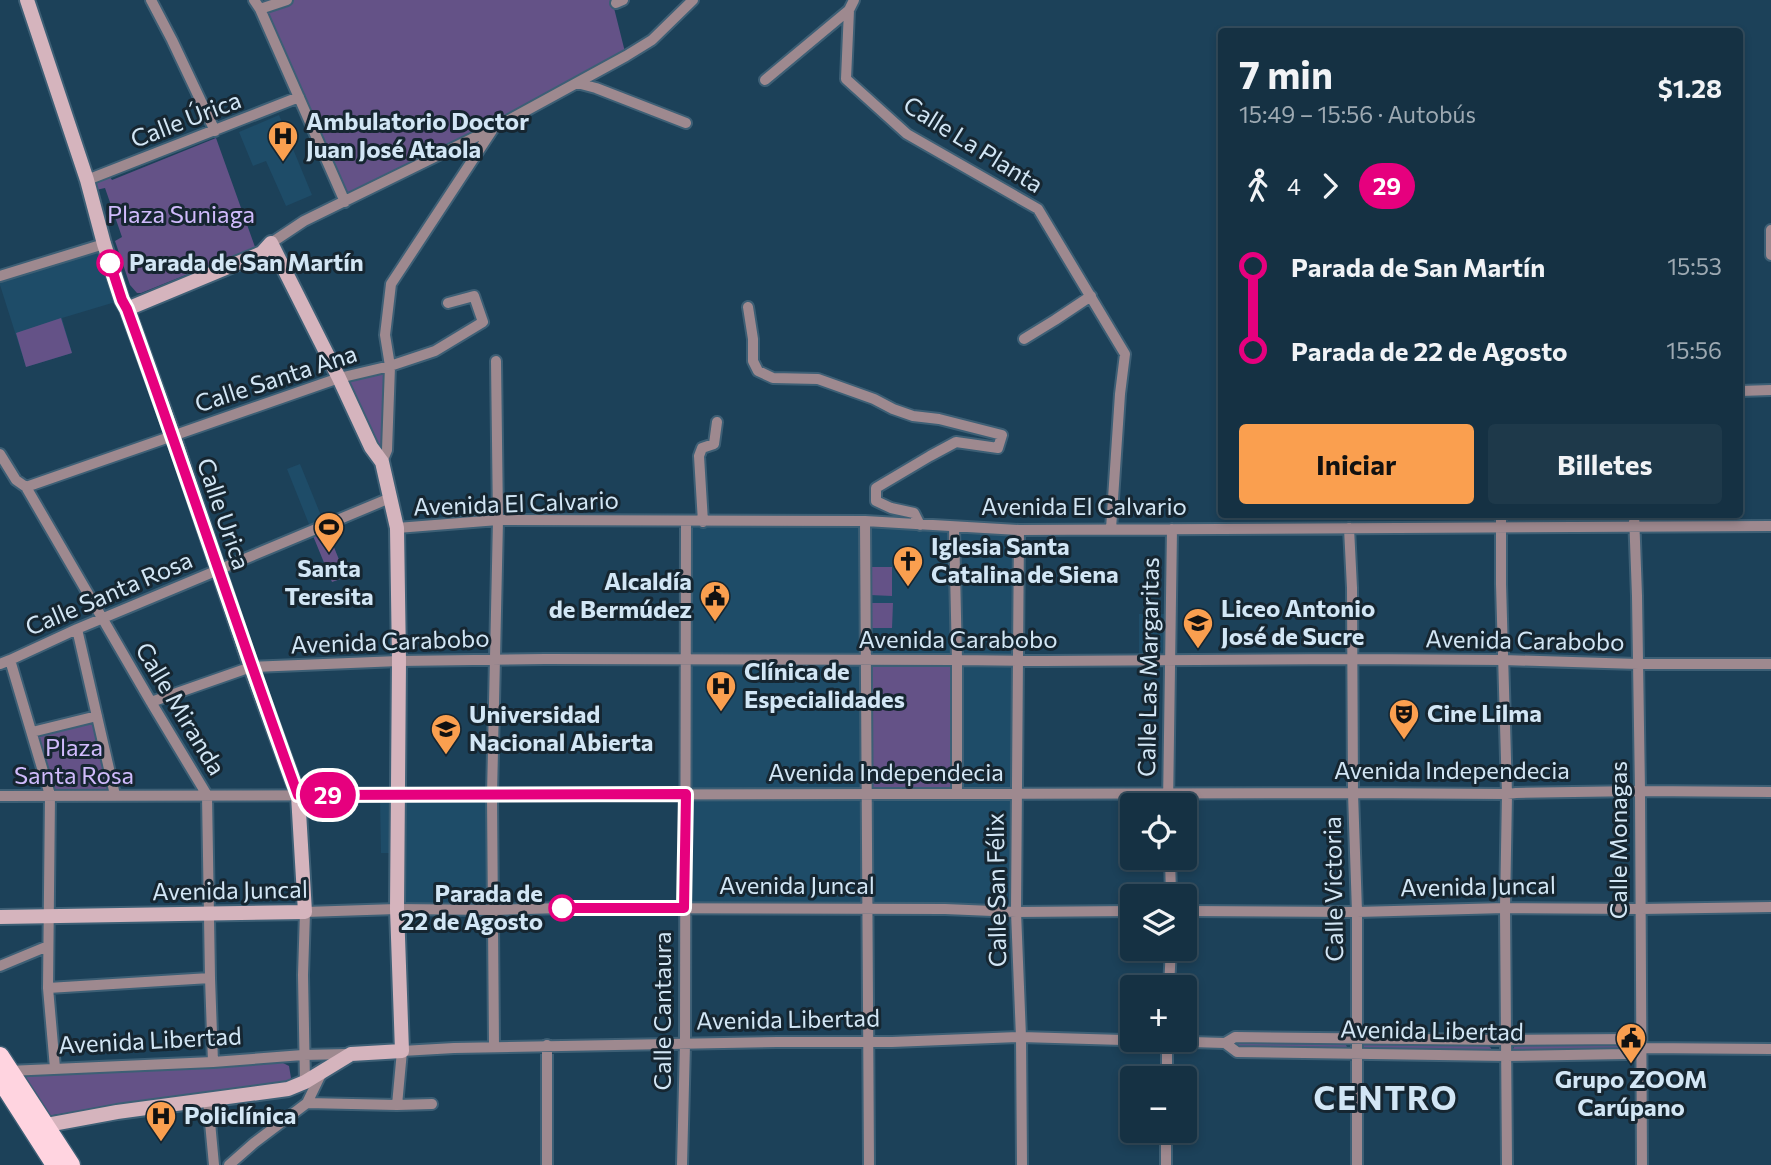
<!DOCTYPE html>
<html lang="es">
<meta charset="utf-8">
<style>
:root{--surface:#153143;--page:#1e394a;--text:#f1f3f6;--muted:#9da9b2;--line:#344c5c;--accent:#fa9f4f}
body{margin:0;font-family:Commissioner,sans-serif;background:var(--page);color:var(--text);height:100vh;display:flex;flex-direction:column;font-size:26px;white-space:nowrap}
*{box-sizing:border-box;margin:0}
p{font-size:23px;color:var(--muted)}
.icon{flex:none;width:38px;height:38px;fill:none;stroke:currentColor;stroke-width:2;stroke-linecap:round;stroke-linejoin:round}
.map{position:relative;flex:1;overflow:hidden}
.sheet{position:absolute;left:1218px;top:28px;width:525px;height:490px;display:flex;flex-direction:column;background:var(--surface);border-radius:7px;box-shadow:0 4px 10px #0003,0 0 0 2px var(--line)}
.sheet>*{flex:none}
.badge{padding:0 14px;border-radius:23px;font-size:24px;line-height:46px}
.buttons{position:absolute;left:1120px;top:793px;display:grid;gap:14px}
.buttons a{display:grid;place-items:center;width:77px;height:77px;border-radius:7px;background:var(--surface);box-shadow:0 4px 10px #0003,0 0 0 2px var(--line);font-size:35px}
.map>.badge{position:absolute;translate:-50% -50%;box-shadow:0 0 0 4px #fff}
.legs{display:flex;align-items:center;gap:10px;height:77px;padding:0 21px;font-size:23px}
.legs p{margin-inline-start:auto}
.overview{display:flex;align-items:center;justify-content:space-between;height:119px;padding:0 21px}
h1{font-size:38px;font-weight:700;line-height:52px}
.action{display:flex;gap:14px;margin-top:auto;padding:14px 21px}
.action a{flex:1;height:80px;border-radius:7px;background:var(--accent);color:#111;font-size:28px;font-weight:700;line-height:80px;text-align:center}
.action a+a{background:var(--page);color:var(--text)}
ul{padding:0 21px;list-style:none}
li{display:flex;align-items:center;gap:24px;height:84px;font-size:26px}
li i{display:grid;place-items:center;width:10px;height:100%;margin:0 9px;background:currentColor}
li i::after{content:'';width:18px;height:18px;margin:-9px;border:5px solid;border-radius:50%;background:var(--surface)}
li p{margin-inline-start:auto}
li:first-child i{background:linear-gradient(#0000 50%,currentColor 0)}
li:last-child i{background:linear-gradient(currentColor 50%,#0000 0)}
.map>svg:first-child{display:block}
.built{fill:#1e4c68}
.green{fill:#645287}
.lines{fill:none;stroke-linecap:round;stroke-linejoin:round}
.street-casing{stroke:#3d5f75;stroke-width:14}
.secondary-casing{stroke:#3d5f75;stroke-width:18}
.primary-casing{stroke:#3d5f75;stroke-width:21}
.street{stroke:#9e898f;stroke-width:10}
.secondary{stroke:#d5b4bd;stroke-width:14}
.primary{stroke:#ffd4e0;stroke-width:18}
.line-1-casing{stroke:#fff;stroke-width:16}
.line-1{stroke:#e6007e;stroke-width:10}
.stop-1-dot{fill:#fff;stroke:#e6007e;stroke-width:3.5}
.labels{text-anchor:middle;stroke-width:6;stroke-linejoin:round;paint-order:stroke}
.street-label{font-size:24px;fill:#d2e6f5;stroke:#162631}
.poi-label{font-size:24px;font-weight:bold;fill:#d2e6f5;stroke:#162631;text-anchor:start}
.park-label{font-size:24px;fill:#d0bbfc;stroke:#162631}
.stop-label{font-size:24px;font-weight:bold;fill:#d2e6f5;stroke:#162631;text-anchor:start}
.district-label{font-size:32px;font-weight:bold;letter-spacing:2px;fill:#d2e6f5;stroke:#162631}
</style>
<div class="map">
<svg width="1771" height="1165" viewBox="0 0 1771 1165">
<rect width="100%" height="100%" fill="#1c4159"/>
<path class="built" d="M 279,115 L 312,195 L 286,206 L 266,161 L 253,166 L 239,132 Z
M 104,244 L 122,300 L 62,318 L 72,353 L 26,367 L 0,285 L 0,276 Z
M 300,464 L 346,577 L 332,582 L 287,469 Z
M 686,522 L 1019,530 L 1016,912 L 684,908 Z
M 1139,614 L 1166,614 L 1166,653 L 1139,653 Z
M 398,795 L 492,795 L 492,906 L 398,907 Z
M 380,800 L 394,800 L 396,853 L 381,853 Z"/>
<path class="green" d="M 287,0 L 612,0 L 626,56 L 345,202 L 260,9 Z
M 216,138 L 255,247 L 141,293 L 137,293 L 130,285 L 115,241 L 122,237 L 105,188 L 96,190 L 92,180 L 108,174 L 112,180 Z
M 61,318 L 72,353 L 26,367 L 16,333 Z
M 387,369 L 381,456 L 344,379 Z
M 325,525 L 346,577 L 332,582 L 311,531 Z
M 870,567 L 892,567 L 892,596 L 870,595 Z
M 871,603 L 893,603 L 892,628 L 871,628 Z
M 872,665 L 954,667 L 953,790 L 871,789 Z
M 97,716 L 115,795 L 50,795 L 32,732 Z
M 1235,1042 L 1345,1043 L 1347,1047 L 1345,1048 L 1237,1049 L 1233,1043 Z
M 1364,1044 L 1487,1045 L 1491,1048 L 1491,1050 L 1367,1049 L 1362,1048 L 1361,1045 Z
M 1517,1044 L 1625,1044 L 1629,1048 L 1626,1049 L 1516,1052 L 1513,1049 L 1514,1046 Z
M 281,1062 L 289,1066 L 291,1078 L 288,1082 L 53,1115 L 46,1115 L 18,1075 Z"/>
<g class="lines">
<g class="street-casing">
<path id="street" d="M 151,0 L 172,40 L 215,131
M 254,0 L 260,9 L 345,202
M 854,0 L 849,10 L 846,79 L 907,134 L 1038,209 L 1125,354 L 1120,394 L 1111,529
M 616,3 L 623,0
M 260,9 L 287,0
M 765,80 L 849,10
M 577,83 L 596,88 L 686,123
M 87,180 L 299,97
M 1771,230 L 1771,255
M 271,243 L 304,221 L 498,126 L 626,56 L 652,40 L 693,0
M 0,276 L 104,244
M 748,307 L 753,339 L 753,361 L 758,371 L 773,378 L 818,379 L 874,399 L 893,409 L 913,416 L 939,419 L 1002,435 L 998,448 L 956,442 L 930,456 L 876,488 L 876,501 L 891,508 L 914,513 L 920,525
M 1024,339 L 1055,320 L 1091,296
M 1740,391 L 1771,390
M 0,454 L 16,480 L 26,487 L 151,702 L 207,795 L 210,978 L 213,1062
M 382,462 L 387,450 L 390,366 L 385,335 L 391,284 L 493,129
M 26,487 L 339,378 L 390,366 L 435,351 L 483,322 L 474,296 L 448,303
M 1501,514 L 1501,584 L 1507,794 L 1505,908 L 1507,1165
M 1634,514 L 1637,596 L 1640,791 L 1642,1165
M 865,521 L 869,1165
M 703,522 L 699,456 L 702,448 L 714,444 L 717,422
M 954,527 L 957,660 L 957,794
M 397,528 L 498,520 L 865,521 L 1019,530 L 1771,526
M 1349,528 L 1352,588 L 1353,793 L 1357,912 L 1357,1165
M 1019,530 L 1016,912 L 1021,1037 L 1022,1165
M 77,629 L 115,795
M 10,660 L 50,795 L 48,988 L 55,1068
M 0,664 L 10,660 L 77,629 L 390,498
M 151,702 L 251,667 L 399,661 L 545,659 L 957,660 L 1044,661 L 1352,659 L 1503,660 L 1638,664 L 1771,664
M 32,732 L 97,716
M 0,796 L 1353,793 L 1507,794 L 1516,793 L 1640,791 L 1771,792
M 1168,805 L 1172,529
M 1170,858 L 1171,896
M 1185,911 L 1357,912 L 1505,908 L 1641,909 L 1771,907
M 0,966 L 48,946
M 1169,987 L 1171,948
M 48,988 L 210,978
M 1225,1043 L 1237,1052 L 1506,1056 L 1626,1054 L 1641,1048 L 1771,1049
M 547,1045 L 547,1165
M 494,1047 L 492,795 L 498,520 L 496,361
M 8,1071 L 213,1062 L 303,1055 L 348,1054
M 1167,1078 L 1167,1040
M 305,1082 L 303,975 L 305,912 L 397,909 L 494,910 L 562,908 L 945,909 L 1016,912 L 1132,911
M 208,1101 L 214,1165
M 307,1103 L 397,1105 L 432,1104
M 397,1105 L 402,1051 L 454,1048 L 777,1042 L 892,1042 L 1021,1037 L 1225,1043 L 1235,1037 L 1506,1040 L 1628,1039 L 1641,1048
M 229,1165 L 254,1143 L 307,1103 L 322,1072
M 682,1165 L 685,1044 L 686,522
M 1166,1165 L 1166,1130"/>
</g>
<g class="secondary-casing">
<path id="secondary" d="M 0,917 L 305,912 L 298,795 L 251,667 L 173,435 L 127,309 L 122,300 L 104,244 L 87,180 L 27,0
M 36,1127 L 117,1112 L 288,1089 L 305,1082 L 351,1054 L 402,1051 L 397,909 L 399,661 L 397,528 L 382,462 L 371,447 L 339,378 L 271,243 L 262,253 L 127,309"/>
</g>
<g class="primary-casing">
<path id="primary" d="M 0,1056 L 71,1165
M 0,1079 L 55,1165"/>
</g>
<use href="#street" class="street"/>
<use href="#secondary" class="secondary"/>
<use href="#primary" class="primary"/>
</g>
<g class="lines">
<g class="line-1-casing">
<path id="line-1" d="M 110,263 L 122,300 L 127,309 C 186,471 239,634 298,795 L 686,794 L 684,908 L 562,908"/>
</g>
<use href="#line-1" class="line-1"/>
</g>
<defs>
<g id="hospital-pin" transform="scale(1.575)"><path d="M0 17L-7.5 6A9.5 9.5 0 1 1 7.5 6Z" fill="#fa9f4f" stroke="#162631"/><path d="M-5-5h3v3.5h4V-5h3V5h-3V1.5h-4V5h-3Z" fill="#111"/></g>
<g id="stadium-pin" transform="scale(1.575)"><path d="M0 17L-7.5 6A9.5 9.5 0 1 1 7.5 6Z" fill="#fa9f4f" stroke="#162631"/><path d="M0-5a6.5 5 0 1 0 0 10a6.5 5 0 1 0 0-10ZM-3.5-1.8h7v3.6h-7Z" fill="#111"/></g>
<g id="church-pin" transform="scale(1.575)"><path d="M0 17L-7.5 6A9.5 9.5 0 1 1 7.5 6Z" fill="#fa9f4f" stroke="#162631"/><path d="M-1.2-6h2.4v3.5h3.3v2.4h-3.3V6h-2.4V-.1h-3.3v-2.4h3.3Z" fill="#111"/></g>
<g id="civic-pin" transform="scale(1.575)"><path d="M0 17L-7.5 6A9.5 9.5 0 1 1 7.5 6Z" fill="#fa9f4f" stroke="#162631"/><path d="M-.6-6.5H3V-4.5H.6V-3L4-1V1h2V6H-6V1h2V-1L-.6-3ZM-1.2 2.5V6h2.4V2.5Z" fill="#111"/></g>
<g id="school-pin" transform="scale(1.575)"><path d="M0 17L-7.5 6A9.5 9.5 0 1 1 7.5 6Z" fill="#fa9f4f" stroke="#162631"/><path d="M0-5L7-2L0 1L-7-2ZM-4 1L0 2.5L4 1V4Q0 6-4 4Z" fill="#111"/></g>
<g id="theatre-pin" transform="scale(1.575)"><path d="M0 17L-7.5 6A9.5 9.5 0 1 1 7.5 6Z" fill="#fa9f4f" stroke="#162631"/><path d="M-5-5.5Q0-4 5-5.5V0Q5 5 0 6Q-5 5-5 0ZM-3.3-2.5H-1v1.5H-3.3ZM1-2.5H3.3v1.5H1ZM-2.8 1Q0 5.5 2.8 1Z" fill="#111"/></g>
<g id="university-pin" transform="scale(1.575)"><path d="M0 17L-7.5 6A9.5 9.5 0 1 1 7.5 6Z" fill="#fa9f4f" stroke="#162631"/><path d="M0-5L7-2L0 1L-7-2ZM-4 1L0 2.5L4 1V4Q0 6-4 4Z" fill="#111"/></g>
</defs>
<g fill-rule="evenodd">
<use href="#hospital-pin" x="283" y="136"/>
<use href="#stadium-pin" x="329" y="527"/>
<use href="#church-pin" x="908" y="561"/>
<use href="#civic-pin" x="715" y="596"/>
<use href="#school-pin" x="1198" y="623"/>
<use href="#hospital-pin" x="721" y="686"/>
<use href="#theatre-pin" x="1404" y="714"/>
<use href="#university-pin" x="446" y="729"/>
<use href="#civic-pin" x="1631" y="1038"/>
<use href="#hospital-pin" x="161" y="1116"/>
</g>
<g class="stop-1-dot">
<circle cx="110" cy="263" r="12"/>
<circle cx="562" cy="908" r="12"/>
</g>
<g class="labels">
<g class="street-label">
<text transform="translate(186 120) rotate(-21)" y="8">Calle Úrica</text>
<text transform="translate(973 145) rotate(32)" y="8">Calle La Planta</text>
<text transform="translate(276 379) rotate(-18)" y="8">Calle Santa Ana</text>
<text transform="translate(516 504) rotate(-2)" y="8">Avenida El Calvario</text>
<text x="1084" y="515">Avenida El Calvario</text>
<text transform="translate(223 514) rotate(71)" y="8">Calle Urica</text>
<text transform="translate(109 594) rotate(-23)" y="8">Calle Santa Rosa</text>
<text x="958" y="648">Avenida Carabobo</text>
<text transform="translate(1525 641) rotate(1)" y="8">Avenida Carabobo</text>
<text transform="translate(390 642) rotate(-2)" y="8">Avenida Carabobo</text>
<text transform="translate(1149 667) rotate(-89)" y="8">Calle Las Margaritas</text>
<text transform="translate(180 709) rotate(59)" y="8">Calle Miranda</text>
<text x="1452" y="779">Avenida Independecia</text>
<text x="886" y="781">Avenida Independecia</text>
<text transform="translate(1619 840) rotate(-90)" y="8">Calle Monagas</text>
<text x="797" y="894">Avenida Juncal</text>
<text transform="translate(1478 887) rotate(-1)" y="8">Avenida Juncal</text>
<text transform="translate(1334 889) rotate(-91)" y="8">Calle Victoria</text>
<text transform="translate(997 890) rotate(-91)" y="8">Calle San Félix</text>
<text transform="translate(230 891) rotate(-1)" y="8">Avenida Juncal</text>
<text transform="translate(663 1011) rotate(-90)" y="8">Calle Cantaura</text>
<text transform="translate(788 1020) rotate(-1)" y="8">Avenida Libertad</text>
<text transform="translate(1432 1031) rotate(1)" y="8">Avenida Libertad</text>
<text transform="translate(150 1041) rotate(-3)" y="8">Avenida Libertad</text>
</g>
<g class="poi-label">
<text x="306" y="130">Ambulatorio Doctor<tspan x="306" dy="28">Juan José Ataola</tspan></text>
<text x="931" y="555">Iglesia Santa<tspan x="931" dy="28">Catalina de Siena</tspan></text>
<text x="329" y="577" text-anchor="middle">Santa<tspan x="329" dy="28">Teresita</tspan></text>
<text x="692" y="590" text-anchor="end">Alcaldía<tspan x="692" dy="28">de Bermúdez</tspan></text>
<text x="1221" y="617">Liceo Antonio<tspan x="1221" dy="28">José de Sucre</tspan></text>
<text x="744" y="680">Clínica de<tspan x="744" dy="28">Especialidades</tspan></text>
<text x="1427" y="722">Cine Lilma</text>
<text x="469" y="723">Universidad<tspan x="469" dy="28">Nacional Abierta</tspan></text>
<text x="1631" y="1088" text-anchor="middle">Grupo ZOOM<tspan x="1631" dy="28">Carúpano</tspan></text>
<text x="184" y="1124">Policlínica</text>
</g>
<g class="park-label">
<text x="181" y="223">Plaza Suniaga</text>
<text x="74" y="756">Plaza<tspan x="74" dy="28">Santa Rosa</tspan></text>
</g>
<g class="stop-label">
<text x="129" y="271">Parada de San Martín</text>
<text x="543" y="902" text-anchor="end">Parada de<tspan x="543" dy="28">22 de Agosto</tspan></text>
</g>
<g class="district-label">
<text x="1386" y="1110">CENTRO</text>
</g>
</g>
</svg>
<div class="buttons">
<a><svg class="icon" aria-label="locate" viewBox="0 0 24 24"><circle cx="12" cy="12" r="6"/><path d="M12 2v4M12 18v4M2 12h4M18 12h4"/></svg></a>
<a><svg class="icon" aria-label="layers" viewBox="0 0 24 24"><path d="M12 4l9 5-9 5-9-5zM3 14l9 5 9-5"/></svg></a>
<a>+</a>
<a>−</a>
</div>
<b class="badge" style="left:328px;top:795px;background:#e6007e;color:#fff">29</b>
<section class="sheet">
<div class="overview"><div><h1>7 min</h1><p>15:49 – 15:56 · Autobús</p></div><b>$1.28</b></div>
<div class="legs"><svg class="icon" aria-label="walk" viewBox="0 0 24 24"><circle cx="13" cy="4" r="2"/><path d="M13 8l-2 6 4 7M11 14l-3 7M7 12l3-4h3l4 4"/></svg>4<svg class="icon" aria-label="forward" viewBox="0 0 24 24"><path d="M9 5l7 7-7 7"/></svg><b class="badge" style="background:#e6007e;color:#fff">29</b></div>
<ul>
<li><i style="color:#e6007e"></i><b>Parada de San Martín</b><p>15:53</p></li>
<li><i style="color:#e6007e"></i><b>Parada de 22 de Agosto</b><p>15:56</p></li>
</ul>
<div class="action"><a>Iniciar</a><a>Billetes</a></div>
</section>
</div>
